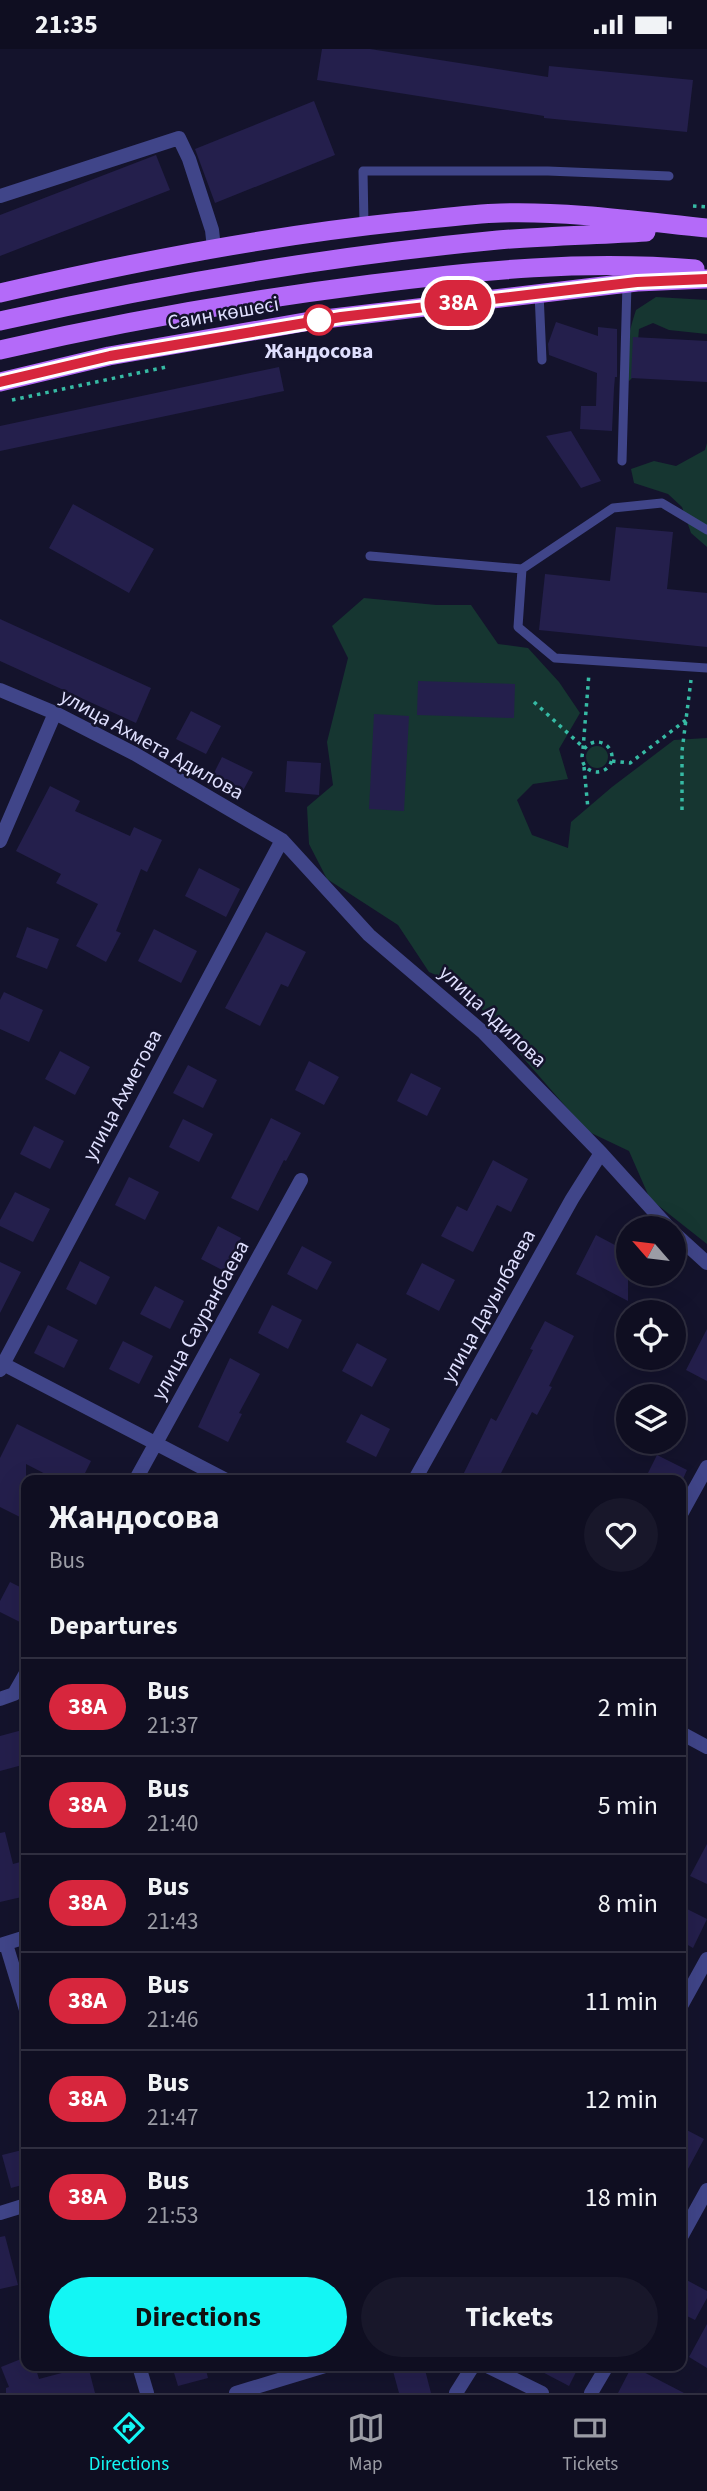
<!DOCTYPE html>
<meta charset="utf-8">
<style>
:root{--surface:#0f0e21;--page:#18172a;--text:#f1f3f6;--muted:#9b9ca5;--line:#2f2e3f;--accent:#13f6f4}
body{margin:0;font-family:"Source Sans 3",sans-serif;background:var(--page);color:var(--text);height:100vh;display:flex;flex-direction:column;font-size:26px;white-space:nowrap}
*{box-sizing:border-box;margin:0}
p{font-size:23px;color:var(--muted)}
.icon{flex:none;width:38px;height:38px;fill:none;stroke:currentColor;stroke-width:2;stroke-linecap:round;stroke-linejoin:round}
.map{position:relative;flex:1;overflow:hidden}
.sheet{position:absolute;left:21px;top:1426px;width:665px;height:896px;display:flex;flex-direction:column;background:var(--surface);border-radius:14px;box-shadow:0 7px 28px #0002,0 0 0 2px var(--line)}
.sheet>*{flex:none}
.badge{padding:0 14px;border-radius:23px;font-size:24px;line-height:46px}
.needle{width:46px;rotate:298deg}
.fabs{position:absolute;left:616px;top:1167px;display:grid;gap:14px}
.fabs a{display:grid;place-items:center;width:70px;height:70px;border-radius:50%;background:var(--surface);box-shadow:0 7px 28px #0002,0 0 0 2px var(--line);font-size:35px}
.map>.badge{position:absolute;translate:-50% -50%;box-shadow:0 0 0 4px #fff}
h2{padding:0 28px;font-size:26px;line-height:63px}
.round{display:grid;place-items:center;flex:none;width:74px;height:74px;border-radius:37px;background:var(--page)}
.summary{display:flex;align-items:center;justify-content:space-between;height:119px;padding:0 28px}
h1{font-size:33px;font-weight:700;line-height:52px}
.cta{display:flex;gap:14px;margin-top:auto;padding:14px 28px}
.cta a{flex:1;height:80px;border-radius:42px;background:var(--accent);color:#111;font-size:28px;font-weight:700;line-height:80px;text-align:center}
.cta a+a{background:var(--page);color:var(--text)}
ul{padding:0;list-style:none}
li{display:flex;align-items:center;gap:21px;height:98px;padding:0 28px;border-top:2px solid var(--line)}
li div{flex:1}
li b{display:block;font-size:26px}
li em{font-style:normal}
li .badge{min-width:77px;font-weight:700;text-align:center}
.status{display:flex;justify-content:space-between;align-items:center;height:49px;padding:0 35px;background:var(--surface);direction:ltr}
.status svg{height:19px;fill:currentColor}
.menu{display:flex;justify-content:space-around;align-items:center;height:98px;border-top:2px solid var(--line);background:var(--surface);font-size:19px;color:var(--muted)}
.menu a{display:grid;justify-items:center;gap:4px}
.menu .selected{color:var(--accent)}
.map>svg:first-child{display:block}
.green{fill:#163631}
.building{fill:#241f4c}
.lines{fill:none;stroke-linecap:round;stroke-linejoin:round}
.path{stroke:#36baa4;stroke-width:3.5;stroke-dasharray:3.5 5;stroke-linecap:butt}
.service{stroke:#404589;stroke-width:9}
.minor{stroke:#404589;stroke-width:14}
.primary{stroke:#b46af9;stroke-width:19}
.line-casing{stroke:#fff;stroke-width:16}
.line{stroke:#d7263d;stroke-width:10}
.stop-dot{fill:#fff;stroke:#d7263d;stroke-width:3.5}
.labels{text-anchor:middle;stroke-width:5;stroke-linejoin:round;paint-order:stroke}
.street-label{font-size:21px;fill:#dfdffe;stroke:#14132c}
.stop-label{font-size:21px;font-weight:bold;fill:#dfdffe;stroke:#14132c}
</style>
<div class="status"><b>21:35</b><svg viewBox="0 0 49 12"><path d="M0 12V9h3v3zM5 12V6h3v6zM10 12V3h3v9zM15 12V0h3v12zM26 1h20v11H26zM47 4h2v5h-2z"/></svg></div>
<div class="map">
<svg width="707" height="2344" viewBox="0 0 707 2344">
<rect width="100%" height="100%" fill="#14132c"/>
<path class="green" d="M 656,248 L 707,251 L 707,285 L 669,281 L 653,274 L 639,280 L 635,326 L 629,332 C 622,310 629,282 636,261 Z
M 707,394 L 707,498 L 691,484 L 682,458 L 668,445 L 634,434 L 631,420 L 654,412 L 676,417 L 705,401 Z
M 364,549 L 436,556 L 471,556 L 498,595 L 528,599 L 559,633 L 580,664 L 559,700 L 568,730 L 533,735 L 517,751 L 532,786 L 568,799 L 571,773 L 612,738 L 674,691 L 707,689 L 707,1195 L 650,1150 L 629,1102 L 587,1082 L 484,964 L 471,941 L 429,923 L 398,876 L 327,830 L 309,795 L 307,758 L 333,736 L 327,693 L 348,609 L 332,577 Z
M586 708a11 11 0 1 1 22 0a11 11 0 1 1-22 0Z"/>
<path class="building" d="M 322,0 L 370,0 L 548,28 L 549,17 L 693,31 L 687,83 L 544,69 L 544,67 L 317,31 Z
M 314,52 L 335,106 L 215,154 L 195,100 Z
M 156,106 L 170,141 L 0,207 L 0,166 Z
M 556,273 L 598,287 L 598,278 L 617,280 L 617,328 L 615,328 L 614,339 L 612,382 L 580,380 L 581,357 L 596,357 L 597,324 L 549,306 L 548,295 Z
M 633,288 L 707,292 L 707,333 L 631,329 Z
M 279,318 L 284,342 L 0,402 L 0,377 Z
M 571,382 L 601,432 L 581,439 L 546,387 Z
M 73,455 L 154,500 L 129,544 L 49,499 Z
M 616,478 L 673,483 L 667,540 L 707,544 L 707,598 L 539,581 L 545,525 L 610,532 Z
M 0,570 L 151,639 L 136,674 L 0,612 Z
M 418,632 L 515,635 L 514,669 L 417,666 Z
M 191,662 L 221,677 L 206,705 L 176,690 Z
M 374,665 L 409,667 L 404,762 L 369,760 Z
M 222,708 L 253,723 L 238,751 L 208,736 Z
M 287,712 L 321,714 L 319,746 L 285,743 Z
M 50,737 L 80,752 L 75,762 L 130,787 L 134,778 L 162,791 L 147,823 L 141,820 L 116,882 L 121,884 L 106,913 L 76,897 L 98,855 L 56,834 L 61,825 L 16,802 Z
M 199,819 L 240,840 L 226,868 L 185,847 Z
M 27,878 L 59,890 L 47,920 L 16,908 Z
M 154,880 L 197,902 L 181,934 L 138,912 Z
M 266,883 L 306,903 L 288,938 L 281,935 L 260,977 L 225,959 Z
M 4,943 L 43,961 L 29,993 L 0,980 L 0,951 Z
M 60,1002 L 90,1018 L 75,1046 L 45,1030 Z
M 309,1012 L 339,1028 L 324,1056 L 295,1041 Z
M 188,1016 L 217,1031 L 203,1059 L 173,1044 Z
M 411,1024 L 441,1039 L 427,1067 L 397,1052 Z
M 271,1069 L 301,1084 L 286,1112 L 284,1111 L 258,1162 L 231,1149 Z
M 183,1070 L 213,1085 L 199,1113 L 169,1098 Z
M 34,1077 L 64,1092 L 50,1120 L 20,1105 Z
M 493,1111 L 528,1130 L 511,1163 L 497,1156 L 473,1203 L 441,1187 L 457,1157 L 467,1162 Z
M 129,1128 L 159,1143 L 145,1171 L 115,1156 Z
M 15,1143 L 50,1160 L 33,1193 L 0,1177 L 0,1171 Z
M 218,1177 L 241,1189 L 224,1222 L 201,1210 Z
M 596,1186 L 628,1203 L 628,1252 L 576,1225 Z
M 302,1197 L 332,1213 L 317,1241 L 287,1225 Z
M 80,1212 L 110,1228 L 96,1256 L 66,1240 Z
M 0,1213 L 21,1223 L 0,1264 Z
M 422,1214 L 455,1231 L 439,1262 L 406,1245 Z
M 155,1237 L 184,1252 L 170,1280 L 140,1265 Z
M 272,1256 L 302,1271 L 288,1300 L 258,1284 Z
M 545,1272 L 574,1287 L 549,1337 L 552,1338 L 537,1366 L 532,1363 L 497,1432 L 460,1432 L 491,1369 L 496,1372 L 533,1301 L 530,1300 Z
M 48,1276 L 78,1291 L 64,1319 L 34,1304 Z
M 707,1280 L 707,1332 L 686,1321 Z
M 123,1292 L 153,1307 L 139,1335 L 109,1320 Z
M 357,1294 L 387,1310 L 372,1338 L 342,1322 Z
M 230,1309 L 260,1325 L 239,1364 L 242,1365 L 228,1393 L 198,1378 Z
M 361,1365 L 390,1380 L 376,1408 L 346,1393 Z
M 17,1375 L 91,1412 L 81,1432 L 59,1432 L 26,1415 L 26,1471 L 0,1458 L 0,1409 Z
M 657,1406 L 687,1421 L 682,1432 L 644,1432 Z
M 10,1533 L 26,1541 L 26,1576 L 0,1563 L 0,1552 Z
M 26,1680 L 26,1715 L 0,1722 L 0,1687 Z
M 5,1783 L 13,1815 L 24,1812 L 26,1823 L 26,1847 L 0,1853 L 0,1784 Z
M 707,1795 L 707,1835 L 690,1827 Z
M 681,1857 L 707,1870 L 693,1899 L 681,1892 Z
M 681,2078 L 704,2090 L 681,2133 Z
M 26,2100 L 26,2135 L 11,2139 L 2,2106 Z
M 5,2187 L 18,2236 L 0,2240 L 0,2188 Z
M 681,2228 L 707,2242 L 707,2249 L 695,2271 L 681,2264 Z
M 707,2275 L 707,2319 L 689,2308 Z
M 26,2308 L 26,2317 L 35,2317 L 39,2330 L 88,2317 L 95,2344 L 6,2344 L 6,2339 L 9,2338 L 1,2318 Z
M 172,2317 L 205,2317 L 208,2329 L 178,2337 Z
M 412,2317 L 424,2317 L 431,2344 L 399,2344 L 393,2322 Z
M 531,2317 L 579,2317 L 569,2337 Z
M 632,2317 L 684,2344 L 618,2344 Z"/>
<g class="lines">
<path class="path" d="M 693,157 L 707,158
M 12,351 L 166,318
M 534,653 L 583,698
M582 708a15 15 0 1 1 30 0a15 15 0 1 1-30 0Z
M 583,700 L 589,624
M 612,712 L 630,714 L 686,671
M 584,718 L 588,760
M 682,761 L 682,702 L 691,631"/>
<path class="service" d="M 364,176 L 363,122 L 548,122 L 669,127
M 539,244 L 542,311
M 622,412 L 627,235
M 370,507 L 522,520 L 613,459 L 662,454 L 707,481
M 522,520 L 518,578 L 555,609 L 707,619"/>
<path class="minor" d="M 0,147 L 179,89 L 189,110 L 212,181 L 214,199
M 0,641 L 55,664 L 135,705 L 282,791 L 369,886 L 484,984 L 601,1104 L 670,1180
M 0,792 L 55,664
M 674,1184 L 707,1214
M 3,1315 L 228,1432
M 0,1321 L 282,791
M 135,1432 L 301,1131
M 414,1432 L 572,1150 L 601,1104
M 681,1465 L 707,1418
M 0,1650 L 14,1645 L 26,1624
M 681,1684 L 707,1698
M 6,1895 L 26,1961
M 0,1896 L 26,1888
M 681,1957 L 707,1910
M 0,2164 L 26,2156
M 681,2188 L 707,2141
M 139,2317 L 147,2344
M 487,2317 L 542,2344
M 236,2344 L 325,2317
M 456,2344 L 473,2317
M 591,2344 L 607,2317"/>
<path class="primary" d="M 0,244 C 133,213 265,187 401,173 C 434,170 468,165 501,164 C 570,162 639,172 707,179
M 0,272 C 164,235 330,207 498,191 C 547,187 597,186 646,183
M 0,301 C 125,272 245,251 372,235 C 481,221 585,211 695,220
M 0,333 L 109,307 L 316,271 L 637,233 L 707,230"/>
</g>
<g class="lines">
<g class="line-casing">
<path id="line" d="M 0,333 L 110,307 L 341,268 L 637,233 L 707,230"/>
</g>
<use href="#line" class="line"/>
</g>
<circle class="stop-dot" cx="319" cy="271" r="14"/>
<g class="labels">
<g class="street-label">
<text transform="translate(223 264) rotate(-10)" y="7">Саин көшесі</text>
<text transform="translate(152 695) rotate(29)" y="7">улица Ахмета Адилова</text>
<text transform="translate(493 967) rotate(43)" y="7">улица Адилова</text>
<text transform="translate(122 1046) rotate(-62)" y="7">улица Ахметова</text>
<text transform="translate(488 1257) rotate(-61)" y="7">улица Дауылбаева</text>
<text transform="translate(200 1271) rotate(-61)" y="7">улица Сауранбаева</text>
</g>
<g class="stop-label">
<text x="319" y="309">Жандосова</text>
</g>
</g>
</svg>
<div class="fabs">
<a><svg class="needle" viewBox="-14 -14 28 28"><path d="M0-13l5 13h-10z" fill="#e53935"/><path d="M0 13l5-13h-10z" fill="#9b9ca5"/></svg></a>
<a><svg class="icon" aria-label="locate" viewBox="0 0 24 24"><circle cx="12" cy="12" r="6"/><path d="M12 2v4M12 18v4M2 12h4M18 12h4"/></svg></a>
<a><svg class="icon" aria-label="layers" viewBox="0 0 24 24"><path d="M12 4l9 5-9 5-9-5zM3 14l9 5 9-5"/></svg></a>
</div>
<b class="badge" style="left:458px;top:254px;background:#d7263d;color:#fff">38А</b>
<section class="sheet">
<div class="summary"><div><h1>Жандосова</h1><p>Bus</p></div><a class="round"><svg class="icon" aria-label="heart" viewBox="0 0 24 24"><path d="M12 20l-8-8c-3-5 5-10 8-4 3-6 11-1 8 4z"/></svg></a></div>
<h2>Departures</h2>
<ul>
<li><span class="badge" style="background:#d7263d;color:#fff">38А</span><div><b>Bus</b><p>21:37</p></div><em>2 min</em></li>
<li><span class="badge" style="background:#d7263d;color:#fff">38А</span><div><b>Bus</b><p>21:40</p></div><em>5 min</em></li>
<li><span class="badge" style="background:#d7263d;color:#fff">38А</span><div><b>Bus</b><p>21:43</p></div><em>8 min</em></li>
<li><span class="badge" style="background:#d7263d;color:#fff">38А</span><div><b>Bus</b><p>21:46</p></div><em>11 min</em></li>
<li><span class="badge" style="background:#d7263d;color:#fff">38А</span><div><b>Bus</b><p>21:47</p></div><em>12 min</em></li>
<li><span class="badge" style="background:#d7263d;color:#fff">38А</span><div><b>Bus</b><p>21:53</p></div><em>18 min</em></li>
</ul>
<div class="cta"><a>Directions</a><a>Tickets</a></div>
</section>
</div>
<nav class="menu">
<a class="selected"><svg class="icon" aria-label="directions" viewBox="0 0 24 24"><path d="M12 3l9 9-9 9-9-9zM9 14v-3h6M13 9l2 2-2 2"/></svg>Directions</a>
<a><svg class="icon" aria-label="map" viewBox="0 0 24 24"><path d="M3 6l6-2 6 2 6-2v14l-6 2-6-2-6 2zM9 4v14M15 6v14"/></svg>Map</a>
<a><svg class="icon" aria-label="tickets" viewBox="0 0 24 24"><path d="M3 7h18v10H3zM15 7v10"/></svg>Tickets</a>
</nav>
